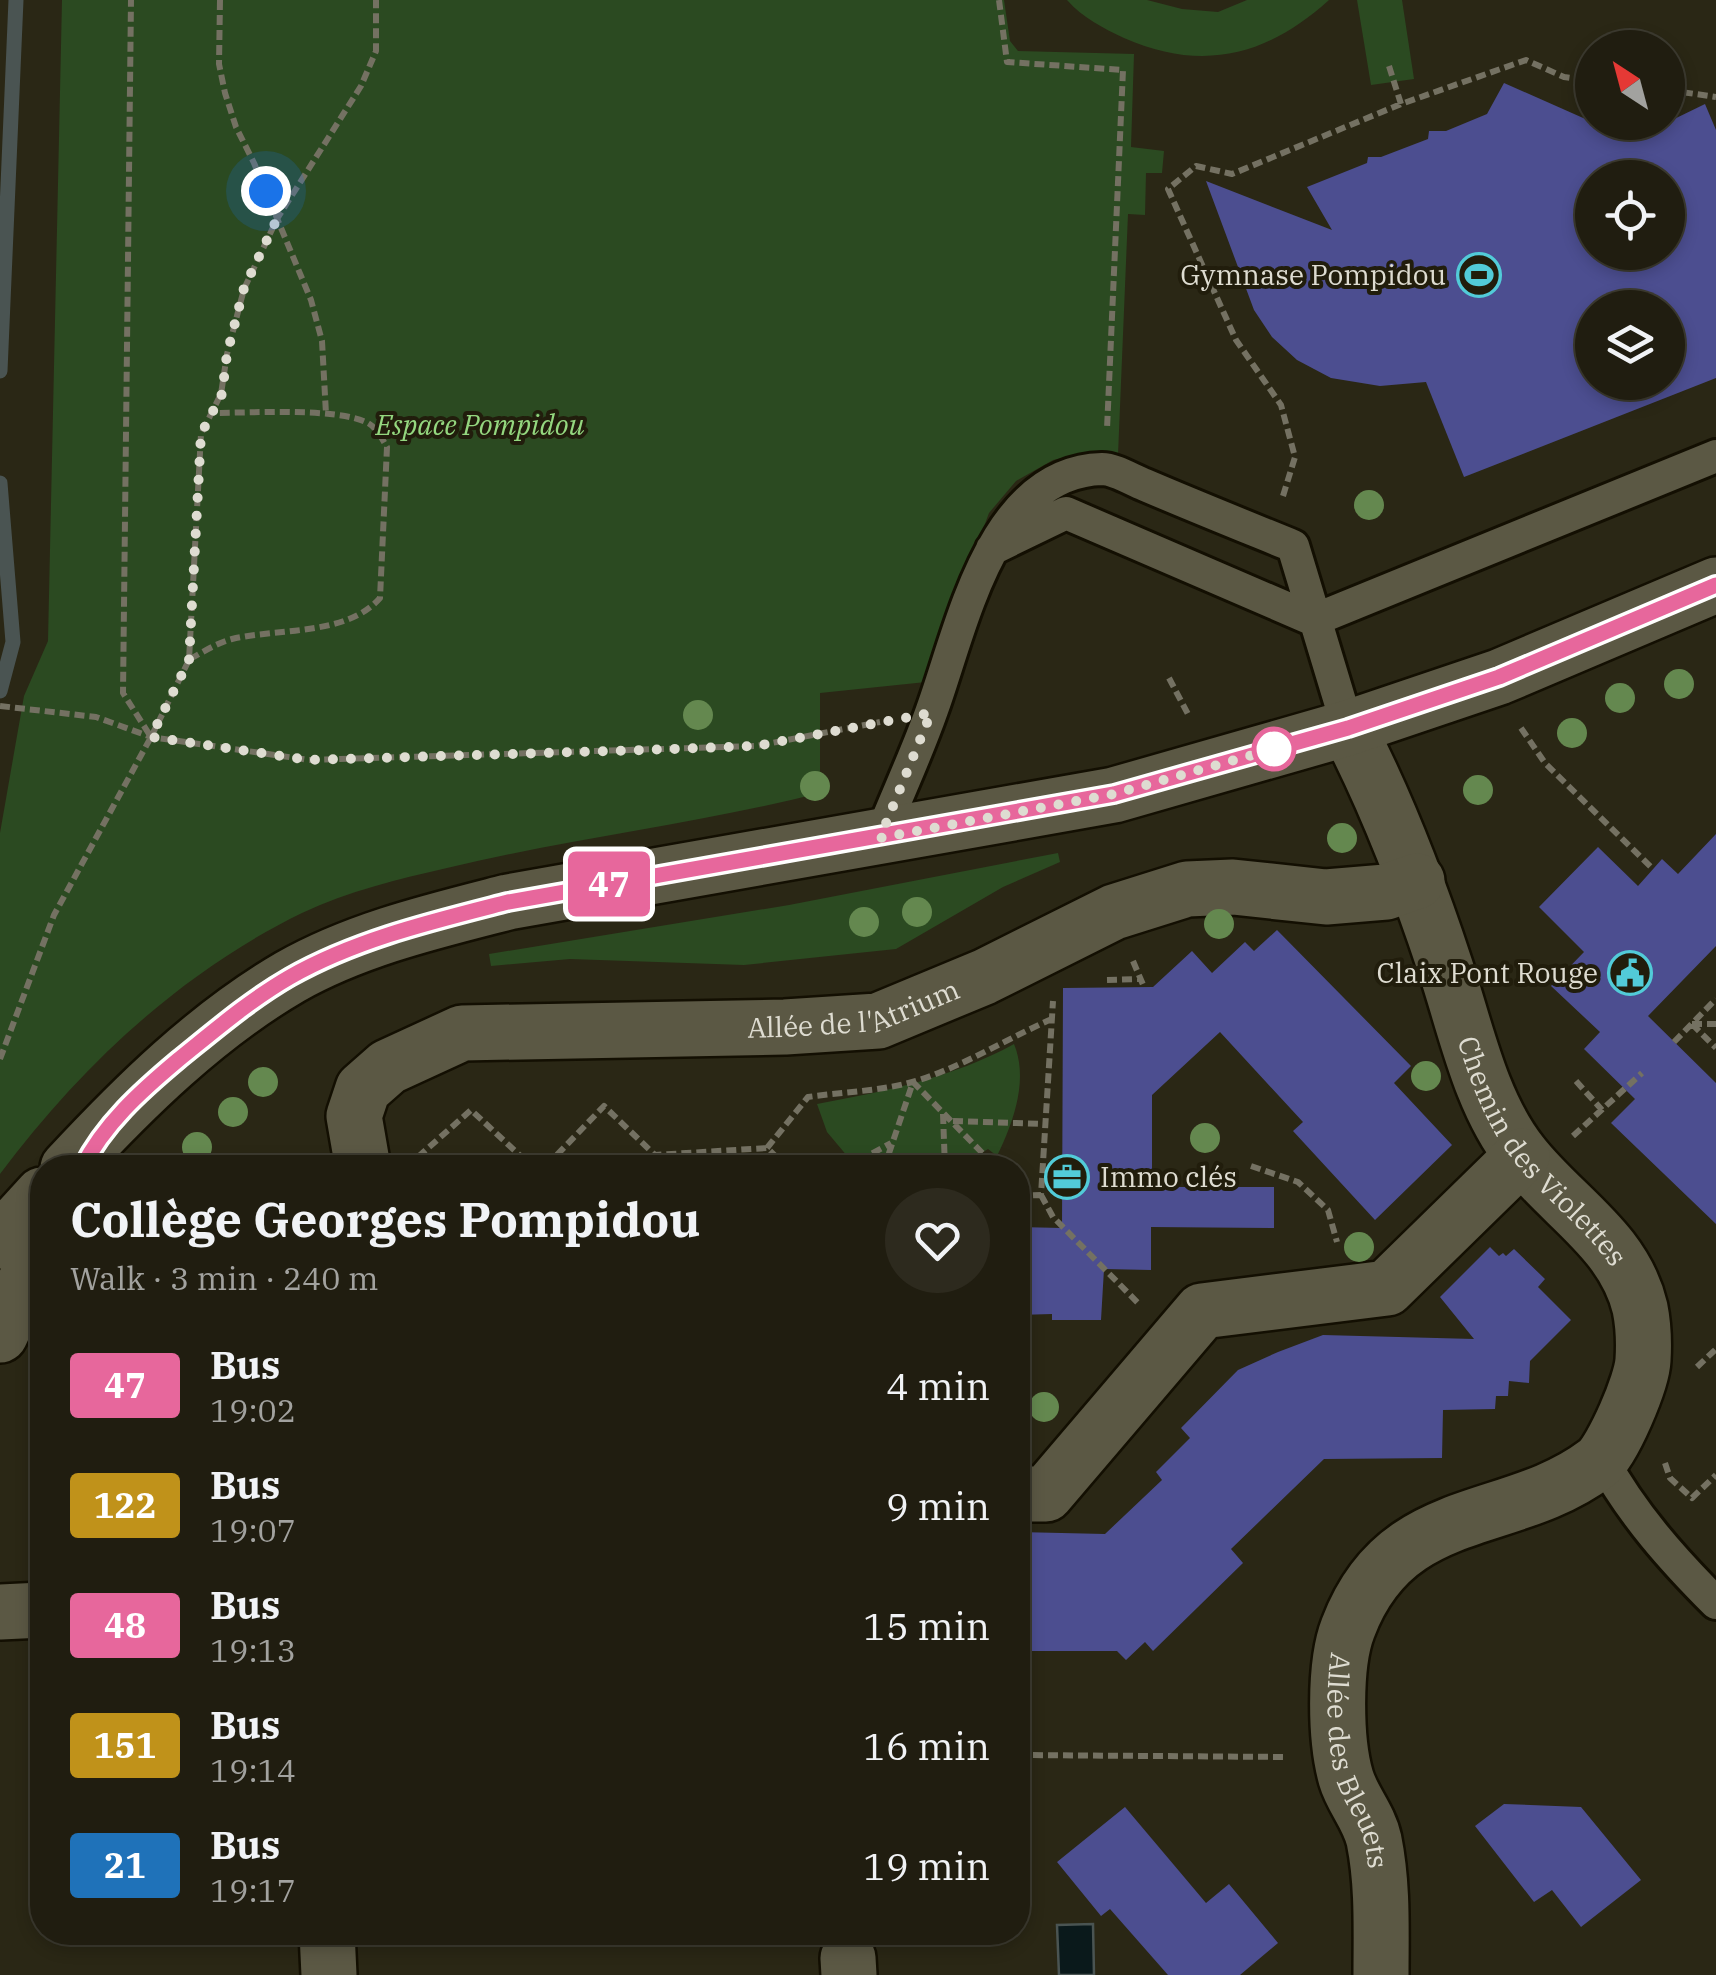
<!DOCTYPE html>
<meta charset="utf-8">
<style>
:root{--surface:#201d10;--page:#2d2a1e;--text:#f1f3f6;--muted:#a2a29f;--line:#3d3b30}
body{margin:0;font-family:"IBM Plex Serif",serif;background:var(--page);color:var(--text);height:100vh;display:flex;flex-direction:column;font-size:38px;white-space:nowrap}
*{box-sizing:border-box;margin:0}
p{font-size:32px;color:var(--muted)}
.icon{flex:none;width:55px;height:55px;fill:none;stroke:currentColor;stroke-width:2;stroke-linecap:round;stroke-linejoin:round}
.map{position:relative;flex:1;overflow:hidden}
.side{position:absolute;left:30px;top:1155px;width:1000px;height:790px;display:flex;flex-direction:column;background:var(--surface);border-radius:40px;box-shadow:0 5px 15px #0003,0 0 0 2px var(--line)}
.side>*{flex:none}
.badge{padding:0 20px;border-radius:8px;font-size:35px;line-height:65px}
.needle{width:65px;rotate:324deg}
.controls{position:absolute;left:1575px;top:30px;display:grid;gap:20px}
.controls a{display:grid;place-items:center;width:110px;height:110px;border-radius:50%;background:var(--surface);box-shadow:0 5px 15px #0003,0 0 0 2px var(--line);font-size:50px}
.you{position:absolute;width:50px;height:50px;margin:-25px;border:8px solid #fff;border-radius:50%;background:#1a73e8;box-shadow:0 0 0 15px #1a73e833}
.map>.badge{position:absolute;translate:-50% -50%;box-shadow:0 0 0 5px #fff}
.round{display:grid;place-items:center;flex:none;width:105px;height:105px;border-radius:52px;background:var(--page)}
.summary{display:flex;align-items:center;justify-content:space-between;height:170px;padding:0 40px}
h1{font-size:48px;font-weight:700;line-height:75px}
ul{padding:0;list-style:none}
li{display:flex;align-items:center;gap:30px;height:120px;padding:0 40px}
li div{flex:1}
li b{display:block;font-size:38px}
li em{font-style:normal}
li .badge{min-width:110px;font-weight:700;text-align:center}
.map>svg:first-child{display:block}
.green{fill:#2b4a21}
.water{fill:#0a191b;stroke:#4a5452;stroke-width:2.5}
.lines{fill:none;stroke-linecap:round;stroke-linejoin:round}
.stream{stroke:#4a5452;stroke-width:15}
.building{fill:#4c4e90;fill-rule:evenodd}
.service-casing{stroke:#130f02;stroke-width:38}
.minor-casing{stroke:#130f02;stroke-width:60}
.secondary-casing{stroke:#130f02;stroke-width:60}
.path{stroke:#747162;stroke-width:6;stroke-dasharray:10 5;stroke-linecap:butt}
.service{stroke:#5b5844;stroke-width:32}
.minor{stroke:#5b5844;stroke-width:55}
.secondary{stroke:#5b5844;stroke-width:55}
.tree{fill:#64884f}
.line-casing{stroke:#fff;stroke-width:22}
.line{stroke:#e7679c;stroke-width:15}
.walk{stroke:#dedcd1;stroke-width:10;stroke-dasharray:0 18}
.stop-dot{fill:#fff;stroke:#e7679c;stroke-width:5}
.labels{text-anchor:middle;stroke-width:8;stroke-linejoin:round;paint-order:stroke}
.poi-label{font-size:28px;fill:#dedcd1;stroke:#211d0c;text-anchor:end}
.park-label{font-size:28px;font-style:italic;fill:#94d77f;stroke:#211d0c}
.street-label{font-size:28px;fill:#dedcd1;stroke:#211d0c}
</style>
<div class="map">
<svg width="1716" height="1975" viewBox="0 0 1716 1975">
<rect width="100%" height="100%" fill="#2a2715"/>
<path class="green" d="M 62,0 L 1004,0 L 1010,41 L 1018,51 L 1134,54 L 1131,147 L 1164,151 L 1162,173 L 1146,173 L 1145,215 L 1128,214 L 1118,455 L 1084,453 L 1053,460 L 1016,481 L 989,513 L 926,682 L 820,693 L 820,793 C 698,824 571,838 447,868 C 399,879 348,891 302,913 C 181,972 80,1067 0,1174 L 0,833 L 24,696 L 48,641 Z
M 1067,0 L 1147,0 L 1182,9 L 1218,12 L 1247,0 L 1329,0 C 1266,57 1202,72 1124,38 C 1103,28 1083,18 1067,0 Z
M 1357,0 L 1402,0 L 1414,79 L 1371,85 Z
M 1058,853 L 1060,862 L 1003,887 L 896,949 L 744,965 L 570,959 L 491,966 L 489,954 L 789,905 Z
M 1014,1044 C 1029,1080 1013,1123 997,1156 L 988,1149 L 959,1167 L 867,1167 L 848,1157 L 827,1132 L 817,1104 C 886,1091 952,1078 1014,1044 Z"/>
<path class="water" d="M 1093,1924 L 1094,1975 L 1059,1975 L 1057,1925 Z"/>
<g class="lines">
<path class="stream" d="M 0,371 L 16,0
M 0,483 L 13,642 L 0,691"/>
</g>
<path class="building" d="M 1504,83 L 1626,137 L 1668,122 L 1705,104 L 1716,130 L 1716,378 L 1464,477 L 1426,382 L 1380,386 L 1331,378 L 1297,360 L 1272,337 L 1254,310 L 1206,181 L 1332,230 L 1307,187 L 1367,163 L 1368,157 L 1381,157 L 1428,139 L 1429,131 L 1446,131 L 1487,114 ZM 1592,178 L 1668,178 L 1668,252 L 1592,252 ZM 1592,308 L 1668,308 L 1668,382 L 1592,382 Z
M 1716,834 L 1716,946 L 1648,1016 L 1716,1083 L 1716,1224 L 1611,1123 L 1635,1099 L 1584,1049 L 1600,1032 L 1551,986 L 1584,952 L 1539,907 L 1598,847 L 1638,886 L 1662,859 L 1678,874 Z
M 1277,930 L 1411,1066 L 1394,1083 L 1452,1145 L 1375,1220 L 1293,1131 L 1303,1122 L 1220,1032 L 1152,1095 L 1152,1187 L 1274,1187 L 1274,1228 L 1151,1227 L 1151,1270 L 1104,1269 L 1101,1320 L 1052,1320 L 1052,1314 L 1018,1315 L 1018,1227 L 1062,1228 L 1063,988 L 1153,987 L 1192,951 L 1212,973 L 1245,942 L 1254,951 Z
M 1490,1247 L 1499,1256 L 1503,1253 L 1506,1256 L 1514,1249 L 1545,1279 L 1538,1287 L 1571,1320 L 1530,1361 L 1529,1383 L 1509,1381 L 1508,1396 L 1496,1396 L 1495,1409 L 1443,1410 L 1442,1458 L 1324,1459 L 1231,1549 L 1243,1563 L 1153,1651 L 1145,1642 L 1126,1660 L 1117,1651 L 1018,1651 L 1018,1532 L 1105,1534 L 1162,1480 L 1156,1472 L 1190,1438 L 1181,1428 L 1238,1370 L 1278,1352 L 1323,1335 L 1474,1339 L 1440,1297 Z
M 1504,1804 L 1581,1807 L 1641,1880 L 1581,1927 L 1552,1890 L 1534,1902 L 1475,1826 Z
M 1125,1807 L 1206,1903 L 1229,1884 L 1278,1943 L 1240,1975 L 1168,1975 L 1110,1909 L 1101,1916 L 1057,1862 Z"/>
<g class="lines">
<g class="service-casing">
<path id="service" d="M 992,549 L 1066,513 L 1314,620 L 1716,456
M 880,838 C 897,795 917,753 932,710 C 962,628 991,472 1102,469 C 1115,469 1132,480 1145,485 C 1194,506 1244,526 1293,546 L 1348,728
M 1602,1459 C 1632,1514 1672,1559 1716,1603"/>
</g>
<g class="minor-casing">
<g id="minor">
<path id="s1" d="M 1348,728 C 1388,805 1418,884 1445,966 C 1466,1029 1480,1102 1521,1154 C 1561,1206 1624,1240 1640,1308 C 1643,1323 1644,1344 1643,1360 C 1642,1382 1613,1450 1597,1463 C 1510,1529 1396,1500 1348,1628 C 1334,1664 1335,1740 1346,1778 C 1352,1799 1369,1817 1374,1840 C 1383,1885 1381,1929 1381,1975"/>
<path id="s2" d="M 363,1168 L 354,1116 L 363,1089 L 388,1067 L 462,1033 L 785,1027 L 878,1021 L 984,977 L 1114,912 L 1187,889 L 1233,887 L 1326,897 L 1386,892 L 1417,881"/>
<path d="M 1018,1494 L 1046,1494 L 1202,1311 L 1387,1288 L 1522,1156"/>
<path d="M 0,1612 L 42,1610"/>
<path d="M 327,1932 L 329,1975"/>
<path d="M 848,1958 L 849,1975"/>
</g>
</g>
<g class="secondary-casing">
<path id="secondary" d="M 68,1168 C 134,1097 206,1026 290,977 C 357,939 434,921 508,902 L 1114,795 L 1348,728 L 1499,677 L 1716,585
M 0,1241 L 42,1195
M 0,1335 L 42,1246"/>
</g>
<path class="path" d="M 220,0 L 219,64 L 225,93 L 236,127 L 254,163 L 311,300 L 322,341 L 326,414
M 999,0 L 1007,62 L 1123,70 L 1107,429
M 1389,66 L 1401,104
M 1668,90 L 1716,97
M 1283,496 L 1295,457 L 1281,405 L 1236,340 L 1168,189 L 1196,166 L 1232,174 L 1401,104 L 1526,60 L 1564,77 L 1592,81
M 190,659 C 203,652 217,643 232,639 C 278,628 347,636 380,598 L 387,447 C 382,439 377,428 368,423 C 337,407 249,413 212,413
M 1169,678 L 1189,716
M 0,706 L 96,717 L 151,737 L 309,760 L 756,746 L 880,722
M 1521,728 L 1545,763 L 1653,869
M 151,737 L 189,660 L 201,434 L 221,394 L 227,354 L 244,289 L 277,219 L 361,86 L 376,51 L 376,0
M 1133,961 L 1144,987
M 1107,980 L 1141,979
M 1692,1024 L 1716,1048
M 1692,1024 L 1716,1024
M 1674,1042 L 1716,999
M 0,1059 L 54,915 L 151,737 L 123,693 L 131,0
M 1576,1081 L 1602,1110
M 943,1114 L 945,1168
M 953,1121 L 1047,1124
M 1573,1136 L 1642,1073
M 767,1148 L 808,1097 C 843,1092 882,1091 916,1081 C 964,1066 1006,1039 1052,1019
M 682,1154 L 682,1168
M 418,1157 L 471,1110 L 528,1163 L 552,1160 L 604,1106 L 655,1155 L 767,1148 L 788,1168
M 1251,1166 L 1298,1182 L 1328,1210 L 1337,1242
M 846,1168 L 891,1143
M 884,1168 L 913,1082 L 997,1168
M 1041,1195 L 1053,1217 L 1140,1305
M 1018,1196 L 1041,1195 L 1053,1001
M 1697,1367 L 1716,1349
M 1665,1463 L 1670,1478 L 1692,1498 L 1716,1475
M 1018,1755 L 1286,1757"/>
<use href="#service" class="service"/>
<use href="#minor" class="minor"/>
<use href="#secondary" class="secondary"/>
</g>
<g class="tree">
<circle cx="1369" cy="505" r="15"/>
<circle cx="1679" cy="684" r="15"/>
<circle cx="1620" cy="698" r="15"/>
<circle cx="698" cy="715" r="15"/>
<circle cx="1572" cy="733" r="15"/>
<circle cx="815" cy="786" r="15"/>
<circle cx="1478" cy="790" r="15"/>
<circle cx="1342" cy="838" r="15"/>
<circle cx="917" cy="912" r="15"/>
<circle cx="864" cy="922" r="15"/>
<circle cx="1219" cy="924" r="15"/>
<circle cx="1426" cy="1076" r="15"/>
<circle cx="263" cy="1082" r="15"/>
<circle cx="233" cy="1112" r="15"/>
<circle cx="1205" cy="1138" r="15"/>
<circle cx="197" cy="1147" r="15"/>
<circle cx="1359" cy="1247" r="15"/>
<circle cx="1044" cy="1407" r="15"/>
</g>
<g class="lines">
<g class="line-casing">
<path id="line" d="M 82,1168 C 104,1124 141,1091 178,1060 C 214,1031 250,1000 290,977 C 357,939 434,921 508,902 L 1114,794 L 1348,728 L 1499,677 L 1716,585"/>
</g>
<use href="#line" class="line"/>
<path class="walk" d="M 266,191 L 277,219 L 244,288 L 227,354 L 222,394 L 201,434 L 189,660 L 151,737 L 309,760 L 644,750 L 756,746 L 931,713 L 880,838 L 1114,794 L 1281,747 L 1274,749"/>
</g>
<defs>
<g id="stadium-ring" transform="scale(2.25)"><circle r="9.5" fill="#211d0c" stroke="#52cbd8" stroke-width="1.5"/><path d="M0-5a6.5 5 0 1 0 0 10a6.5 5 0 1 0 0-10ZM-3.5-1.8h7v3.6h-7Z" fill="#52cbd8"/></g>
<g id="civic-ring" transform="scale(2.25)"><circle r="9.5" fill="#211d0c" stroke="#52cbd8" stroke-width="1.5"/><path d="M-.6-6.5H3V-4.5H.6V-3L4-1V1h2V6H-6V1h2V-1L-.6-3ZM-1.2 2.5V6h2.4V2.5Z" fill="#52cbd8"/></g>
<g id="office-ring" transform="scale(2.25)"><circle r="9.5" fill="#211d0c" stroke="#52cbd8" stroke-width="1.5"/><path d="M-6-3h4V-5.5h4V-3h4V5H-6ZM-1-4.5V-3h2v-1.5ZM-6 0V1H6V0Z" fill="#52cbd8"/></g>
</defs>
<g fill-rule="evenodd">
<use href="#stadium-ring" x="1479" y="275"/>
<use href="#civic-ring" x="1630" y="973"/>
<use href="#office-ring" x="1067" y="1177"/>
</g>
<circle class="stop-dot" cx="1274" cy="749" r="20"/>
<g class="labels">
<g class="poi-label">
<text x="1446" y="285">Gymnase Pompidou</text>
<text x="1598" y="983">Claix Pont Rouge</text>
<text x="1100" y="1187" text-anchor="start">Immo clés</text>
</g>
<g class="park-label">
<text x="480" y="435">Espace Pompidou</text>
</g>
<g class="street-label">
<text dy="10" stroke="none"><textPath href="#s2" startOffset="590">Allée de l'Atrium</textPath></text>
<text dy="10" stroke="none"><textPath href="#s1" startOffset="470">Chemin des Violettes</textPath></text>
<text dy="10" stroke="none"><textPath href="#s1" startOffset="1272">Allée des Bleuets</textPath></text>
</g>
</g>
</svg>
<div class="controls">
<a><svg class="needle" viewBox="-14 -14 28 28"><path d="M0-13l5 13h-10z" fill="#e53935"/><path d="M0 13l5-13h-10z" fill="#a2a29f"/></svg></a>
<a><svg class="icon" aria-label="locate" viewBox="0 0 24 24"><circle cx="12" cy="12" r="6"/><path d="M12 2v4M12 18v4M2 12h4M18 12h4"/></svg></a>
<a><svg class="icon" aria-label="layers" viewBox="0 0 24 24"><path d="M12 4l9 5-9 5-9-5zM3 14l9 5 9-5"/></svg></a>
</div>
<div class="you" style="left:266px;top:191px"></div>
<b class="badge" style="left:609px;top:884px;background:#e7679c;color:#fff">47</b>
<section class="side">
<div class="summary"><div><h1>Collège Georges Pompidou</h1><p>Walk · 3 min · 240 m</p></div><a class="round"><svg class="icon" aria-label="heart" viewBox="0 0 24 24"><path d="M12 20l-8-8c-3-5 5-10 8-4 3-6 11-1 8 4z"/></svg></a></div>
<ul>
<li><span class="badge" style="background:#e7679c;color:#fff">47</span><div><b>Bus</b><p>19:02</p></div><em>4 min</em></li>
<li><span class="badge" style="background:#c0921a;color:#fff">122</span><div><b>Bus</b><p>19:07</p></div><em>9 min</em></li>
<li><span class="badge" style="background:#e7679c;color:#fff">48</span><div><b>Bus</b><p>19:13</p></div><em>15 min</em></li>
<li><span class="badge" style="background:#c0921a;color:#fff">151</span><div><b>Bus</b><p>19:14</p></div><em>16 min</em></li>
<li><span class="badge" style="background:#1f72b9;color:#fff">21</span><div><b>Bus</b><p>19:17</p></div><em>19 min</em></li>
</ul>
</section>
</div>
